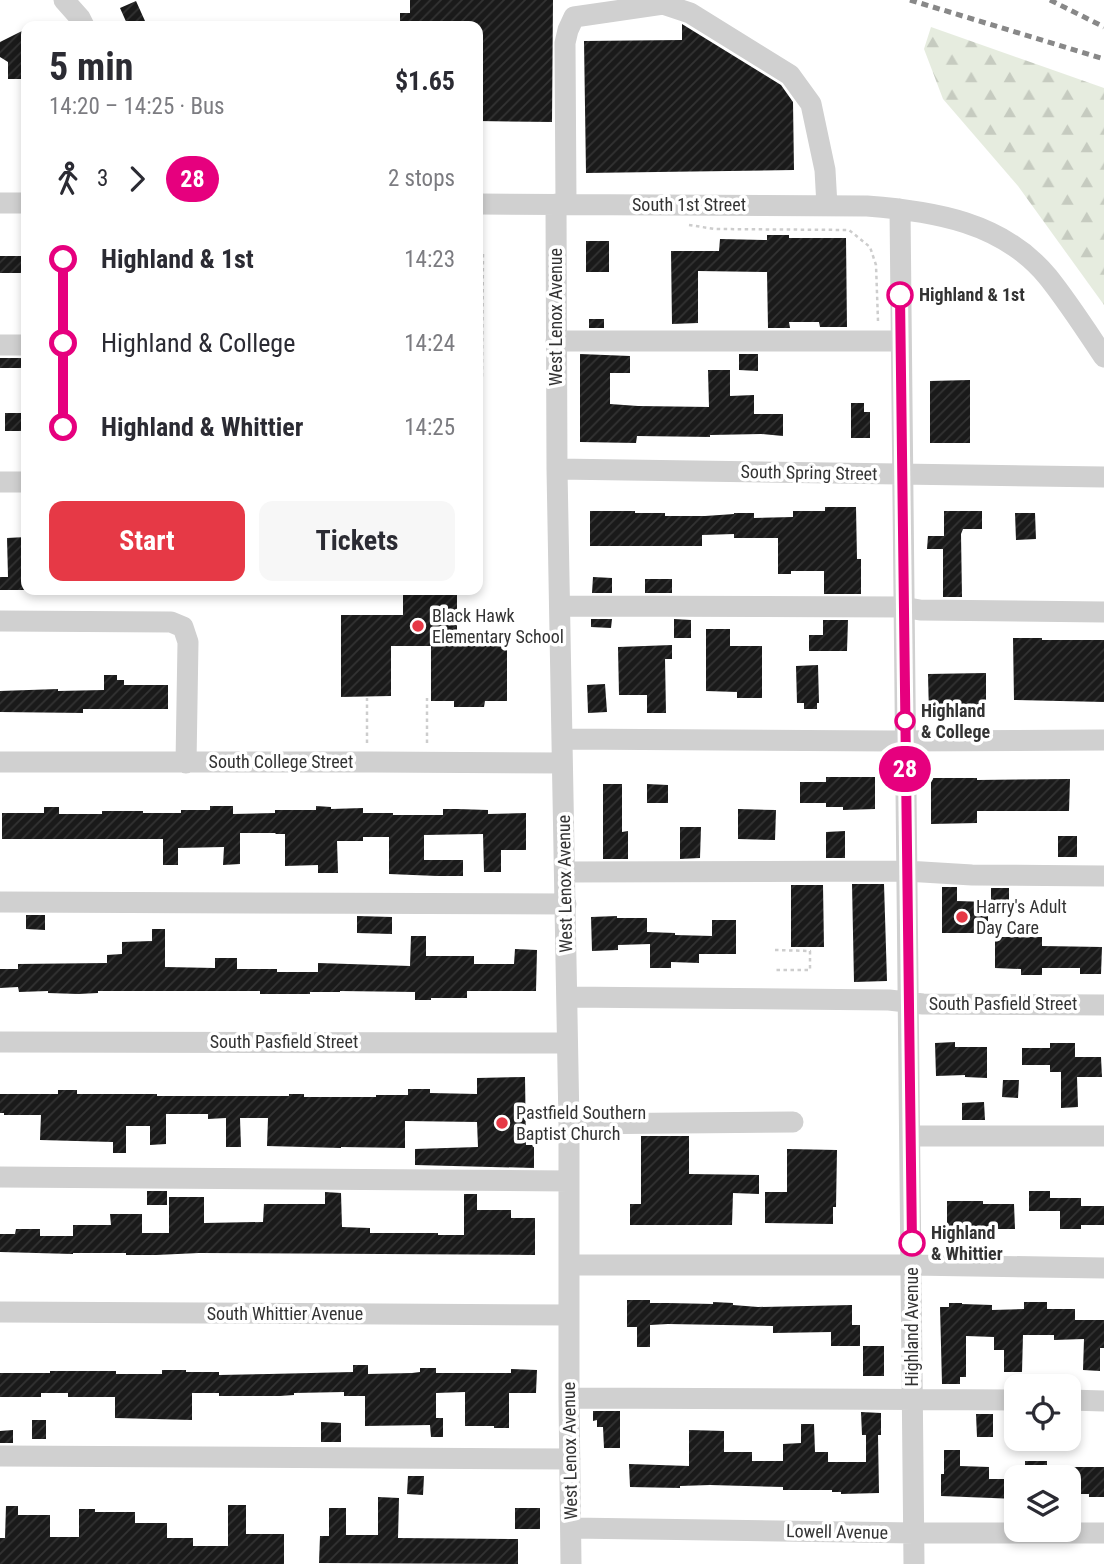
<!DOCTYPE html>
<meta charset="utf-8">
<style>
:root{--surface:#fff;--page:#f7f7f7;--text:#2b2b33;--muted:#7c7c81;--accent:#e63946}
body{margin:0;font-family:"Roboto Condensed",sans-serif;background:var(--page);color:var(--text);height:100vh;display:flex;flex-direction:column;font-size:26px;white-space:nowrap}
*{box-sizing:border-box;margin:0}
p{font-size:23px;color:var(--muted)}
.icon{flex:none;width:38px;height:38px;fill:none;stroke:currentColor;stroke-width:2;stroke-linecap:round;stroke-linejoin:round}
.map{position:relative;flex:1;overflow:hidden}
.drawer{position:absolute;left:21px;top:21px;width:462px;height:574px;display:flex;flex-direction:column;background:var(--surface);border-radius:14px;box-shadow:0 4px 10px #0003}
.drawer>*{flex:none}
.badge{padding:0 14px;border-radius:23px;font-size:24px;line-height:46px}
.tools{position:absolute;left:1004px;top:1374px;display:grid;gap:14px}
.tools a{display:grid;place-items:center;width:77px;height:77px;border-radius:14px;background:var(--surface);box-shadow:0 4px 10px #0003;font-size:35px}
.map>.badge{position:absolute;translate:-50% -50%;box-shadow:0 0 0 4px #fff}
.legs{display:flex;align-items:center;gap:10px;height:77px;padding:0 28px;font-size:23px}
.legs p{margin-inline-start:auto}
.head{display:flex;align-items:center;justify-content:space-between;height:119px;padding:0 28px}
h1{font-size:38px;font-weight:700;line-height:52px}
.cta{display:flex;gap:14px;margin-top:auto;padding:14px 28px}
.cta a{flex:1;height:80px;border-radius:14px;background:var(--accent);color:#fff;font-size:28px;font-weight:700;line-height:80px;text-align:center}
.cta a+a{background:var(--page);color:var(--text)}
ul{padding:0 28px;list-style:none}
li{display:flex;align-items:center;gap:24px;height:84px;font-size:26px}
li i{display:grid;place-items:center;width:10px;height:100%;margin:0 9px;background:currentColor}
li i::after{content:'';width:18px;height:18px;margin:-9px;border:5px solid;border-radius:50%;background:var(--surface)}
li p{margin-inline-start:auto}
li:first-child i{background:linear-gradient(#0000 50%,currentColor 0)}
li:last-child i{background:linear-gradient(currentColor 50%,#0000 0)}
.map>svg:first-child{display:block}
.forest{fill:url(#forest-firs)}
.building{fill:url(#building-hatch)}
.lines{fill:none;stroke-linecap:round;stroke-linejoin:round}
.path{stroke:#cdcdcd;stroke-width:2.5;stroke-dasharray:3.5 3.5;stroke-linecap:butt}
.minor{stroke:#d0d0d0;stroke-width:21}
.rail{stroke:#888;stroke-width:5;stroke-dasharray:7 5;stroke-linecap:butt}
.line-1-casing{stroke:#fff;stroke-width:16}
.line-1{stroke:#e6007e;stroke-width:10}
.stop-1-dot{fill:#fff;stroke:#e6007e;stroke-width:3.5}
.poi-dot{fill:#e63946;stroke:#fff;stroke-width:2.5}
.labels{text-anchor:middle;stroke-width:7;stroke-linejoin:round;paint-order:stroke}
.street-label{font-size:18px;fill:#333;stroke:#fff}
.stop-label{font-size:18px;font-weight:bold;fill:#333;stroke:#fff;text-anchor:start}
.poi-label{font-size:18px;fill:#333;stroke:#fff;text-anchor:start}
</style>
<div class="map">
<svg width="1104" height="1564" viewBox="0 0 1104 1564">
<defs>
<pattern id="forest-firs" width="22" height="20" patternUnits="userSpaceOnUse" patternTransform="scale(1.75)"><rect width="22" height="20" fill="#e6ecdf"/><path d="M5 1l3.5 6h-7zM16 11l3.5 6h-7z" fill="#c6cbc0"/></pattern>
<pattern id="building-hatch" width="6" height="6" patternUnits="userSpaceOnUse" patternTransform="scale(1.75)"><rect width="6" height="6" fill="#1a1a1a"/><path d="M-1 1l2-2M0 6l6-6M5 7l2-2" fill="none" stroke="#333"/></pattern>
</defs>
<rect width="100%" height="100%" fill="#fff"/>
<path class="forest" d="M 931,27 L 1104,88 L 1104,305 L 1018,186 L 943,99 L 924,49 Z"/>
<path class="building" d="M 410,0 L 553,0 L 552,122 L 478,121 L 478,26 L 400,26 L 400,13 L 410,13 Z
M 136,1 L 145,21 L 133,26 L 128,26 L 120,8 Z
M 682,24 L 781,85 L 793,102 L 794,170 L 586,173 L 584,41 L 682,40 Z
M 26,29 L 26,58 L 24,59 L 23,79 L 8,79 L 8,62 L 0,57 L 0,42 Z
M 767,235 L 789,235 L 789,238 L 846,238 L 847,327 L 820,327 L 819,322 L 789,322 L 790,328 L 768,328 L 767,272 L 698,271 L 698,323 L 672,324 L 671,251 L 719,251 L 720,239 L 767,240 Z
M 586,241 L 609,241 L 609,272 L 586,272 Z
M 0,256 L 21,256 L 21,273 L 0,273 Z
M 589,319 L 604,319 L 604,328 L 589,328 Z
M 580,354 L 630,356 L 630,373 L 610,373 L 610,404 L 638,406 L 709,407 L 708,370 L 730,370 L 730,396 L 754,395 L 754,414 L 783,414 L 783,436 L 761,434 L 710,435 L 710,437 L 637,436 L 636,443 L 580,442 Z
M 739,354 L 758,354 L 758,371 L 739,370 Z
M 0,358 L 26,358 L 26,368 L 0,368 Z
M 970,380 L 970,443 L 930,443 L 930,381 Z
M 851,403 L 864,403 L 864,412 L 870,412 L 870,438 L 851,438 Z
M 5,413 L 26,413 L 26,431 L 5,431 Z
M 825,507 L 856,507 L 857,559 L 861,559 L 861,594 L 824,594 L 824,571 L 791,571 L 791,574 L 778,574 L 778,538 L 734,538 L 734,534 L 702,535 L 702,546 L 590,546 L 590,511 L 635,511 L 635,513 L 665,513 L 665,516 L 705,516 L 734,514 L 734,513 L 754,513 L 754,518 L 793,517 L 793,511 L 825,511 Z
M 944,511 L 982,511 L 982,529 L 963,529 L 961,534 L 962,597 L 943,597 L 943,549 L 927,549 L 928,536 L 944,536 Z
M 1015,513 L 1035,513 L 1036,539 L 1016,540 Z
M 26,537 L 26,590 L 0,590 L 0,577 L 8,577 L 7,538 Z
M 593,577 L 612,578 L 612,593 L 592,593 Z
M 645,579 L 672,579 L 672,593 L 645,593 Z
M 403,590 L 457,590 L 457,632 L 507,632 L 507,701 L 485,701 L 484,707 L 454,707 L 454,701 L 431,701 L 431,646 L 391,646 L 391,696 L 341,697 L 341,615 L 403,615 Z
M 591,619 L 612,619 L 611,628 L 591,627 Z
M 674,619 L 691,620 L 691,638 L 674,638 Z
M 823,620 L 848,620 L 847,651 L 809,651 L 809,635 L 823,635 Z
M 706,629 L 730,629 L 730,646 L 762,646 L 762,698 L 737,698 L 737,692 L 706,691 Z
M 1013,638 L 1042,638 L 1042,640 L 1104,640 L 1104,702 L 1014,700 Z
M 672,645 L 672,659 L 665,659 L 666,713 L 647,713 L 647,695 L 619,695 L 618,647 Z
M 818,665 L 819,703 L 817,703 L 817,709 L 804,709 L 804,703 L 797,703 L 796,666 Z
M 986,673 L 986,715 L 929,715 L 928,674 Z
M 104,675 L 117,675 L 117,680 L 124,680 L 124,685 L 168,685 L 168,709 L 83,709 L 83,713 L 0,712 L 0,691 L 58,689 L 58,691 L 104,690 Z
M 605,684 L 607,712 L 588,713 L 587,685 Z
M 826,777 L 875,777 L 875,809 L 843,810 L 843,807 L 826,807 L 826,803 L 800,803 L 800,782 L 826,782 Z
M 931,778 L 977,778 L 977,780 L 1070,779 L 1069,811 L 977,811 L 977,823 L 931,824 Z
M 603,784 L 622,784 L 622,832 L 628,831 L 628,859 L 603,859 Z
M 647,784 L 668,785 L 668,803 L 647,803 Z
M 210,806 L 233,806 L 233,814 L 275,813 L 275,810 L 316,810 L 316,806 L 331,807 L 331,809 L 363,808 L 363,813 L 393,813 L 393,815 L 443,815 L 443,809 L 457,809 L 488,810 L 488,814 L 526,813 L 526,850 L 501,850 L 501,872 L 484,872 L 483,834 L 424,835 L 424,860 L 463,860 L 463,876 L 437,876 L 389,874 L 389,837 L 363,837 L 363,841 L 337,841 L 338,873 L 318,873 L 318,865 L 285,866 L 285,834 L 276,834 L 275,833 L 240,833 L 240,864 L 223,865 L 224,847 L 178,848 L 178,865 L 163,865 L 163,839 L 2,839 L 2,813 L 44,813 L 44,807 L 59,807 L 59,814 L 102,814 L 102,811 L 143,811 L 143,813 L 181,813 L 181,810 L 210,810 Z
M 738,809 L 776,810 L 775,840 L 738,839 Z
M 680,827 L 701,827 L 700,858 L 680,859 Z
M 845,831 L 845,858 L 826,858 L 826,832 Z
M 1058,836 L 1077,836 L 1077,857 L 1058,857 Z
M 852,884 L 884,884 L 887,981 L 854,982 Z
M 791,885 L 823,885 L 824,947 L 791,947 Z
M 942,887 L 957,887 L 957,901 L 988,902 L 988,933 L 942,933 Z
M 991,888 L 1009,888 L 1009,907 L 991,907 Z
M 26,915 L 45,915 L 45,930 L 26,929 Z
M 357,916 L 392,917 L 392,934 L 357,933 Z
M 617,916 L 617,918 L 647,918 L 647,932 L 675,933 L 675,935 L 712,936 L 712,920 L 736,920 L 736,954 L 699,954 L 699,963 L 671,962 L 671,968 L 650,968 L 650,944 L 618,945 L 618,950 L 592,951 L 591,917 Z
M 152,929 L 165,929 L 165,967 L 215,968 L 215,958 L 237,958 L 237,969 L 277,969 L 277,972 L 318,972 L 318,963 L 410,966 L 411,936 L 426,936 L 426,956 L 474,956 L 474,964 L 514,964 L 515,949 L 537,950 L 536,991 L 467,991 L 467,998 L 431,998 L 431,1000 L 415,1000 L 415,992 L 340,991 L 340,992 L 310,992 L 310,994 L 260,994 L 260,991 L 98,991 L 98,993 L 78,994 L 48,993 L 48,991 L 19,992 L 18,987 L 0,988 L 0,969 L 18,969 L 18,964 L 107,963 L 107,955 L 122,954 L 122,942 L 152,941 Z
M 995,937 L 1042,937 L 1042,946 L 1102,947 L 1101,974 L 1080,974 L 1080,968 L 1042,968 L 1042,975 L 1021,975 L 1021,969 L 995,968 Z
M 955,1042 L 955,1047 L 987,1047 L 987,1078 L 965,1077 L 965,1075 L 936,1076 L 935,1043 Z
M 1050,1043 L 1075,1043 L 1075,1057 L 1101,1057 L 1102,1077 L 1077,1077 L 1078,1107 L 1061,1108 L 1061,1072 L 1050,1072 L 1050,1065 L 1022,1065 L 1022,1048 L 1050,1048 Z
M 525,1077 L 526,1145 L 534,1145 L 534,1168 L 415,1165 L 415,1149 L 478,1147 L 477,1122 L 405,1121 L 405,1148 L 341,1147 L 341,1148 L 267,1146 L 268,1118 L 240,1118 L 241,1147 L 226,1147 L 226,1118 L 208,1119 L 208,1114 L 166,1114 L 166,1144 L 150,1145 L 150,1126 L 126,1126 L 126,1153 L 113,1153 L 113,1142 L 40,1140 L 41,1115 L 4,1115 L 4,1113 L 0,1113 L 0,1094 L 58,1094 L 58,1090 L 77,1090 L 77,1094 L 157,1094 L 157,1096 L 289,1096 L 289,1094 L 304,1094 L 304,1097 L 376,1097 L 376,1095 L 408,1095 L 408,1089 L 430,1089 L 430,1093 L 477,1094 L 477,1078 Z
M 1003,1080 L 1019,1080 L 1018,1098 L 1002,1097 Z
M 984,1102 L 985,1120 L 962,1120 L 962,1103 Z
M 641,1136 L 689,1136 L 689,1174 L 759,1175 L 759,1194 L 733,1193 L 732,1225 L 630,1225 L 630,1204 L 641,1204 Z
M 787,1149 L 837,1150 L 836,1207 L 833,1207 L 833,1224 L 765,1223 L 765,1192 L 787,1192 Z
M 147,1191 L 167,1191 L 167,1205 L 147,1205 Z
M 1029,1191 L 1050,1191 L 1050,1198 L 1081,1198 L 1081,1206 L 1104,1206 L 1104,1225 L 1081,1225 L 1081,1229 L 1060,1229 L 1060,1211 L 1029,1211 Z
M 325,1192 L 341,1193 L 342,1227 L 370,1228 L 370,1233 L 438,1233 L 438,1235 L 464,1235 L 464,1194 L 477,1194 L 477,1210 L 511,1210 L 511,1218 L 535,1218 L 535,1255 L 199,1253 L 156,1255 L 126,1255 L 126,1253 L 73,1253 L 73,1254 L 0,1252 L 0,1234 L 15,1234 L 16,1229 L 40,1229 L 40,1236 L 73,1236 L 73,1225 L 111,1225 L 110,1214 L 142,1214 L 142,1233 L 169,1233 L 169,1197 L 204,1197 L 204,1223 L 263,1222 L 264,1204 L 325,1204 Z
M 947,1201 L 983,1201 L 983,1204 L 1014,1204 L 1015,1229 L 982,1229 L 982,1231 L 947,1231 Z
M 627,1300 L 650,1300 L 650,1303 L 668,1303 L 713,1304 L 713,1302 L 733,1303 L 733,1305 L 758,1307 L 852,1305 L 852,1325 L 860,1325 L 860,1346 L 831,1346 L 831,1332 L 773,1333 L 773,1326 L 668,1324 L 650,1325 L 650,1347 L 637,1347 L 637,1327 L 627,1327 Z
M 1024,1302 L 1047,1302 L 1047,1309 L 1075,1309 L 1075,1320 L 1104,1320 L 1104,1348 L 1100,1348 L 1100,1371 L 1083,1370 L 1084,1339 L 1054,1340 L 1054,1335 L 1023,1335 L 1022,1372 L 1004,1372 L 1004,1350 L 994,1350 L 994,1337 L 966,1336 L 966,1377 L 960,1377 L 960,1384 L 942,1384 L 940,1307 L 949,1307 L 949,1303 L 962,1303 L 962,1304 L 992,1305 L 992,1310 L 1024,1309 Z
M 863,1346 L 884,1346 L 884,1376 L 863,1376 Z
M 353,1365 L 368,1365 L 368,1374 L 412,1373 L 420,1372 L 420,1368 L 436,1368 L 436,1373 L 511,1373 L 511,1369 L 537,1370 L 536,1393 L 509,1393 L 509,1428 L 494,1428 L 494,1426 L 465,1426 L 465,1392 L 436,1393 L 436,1418 L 443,1418 L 443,1437 L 431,1437 L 430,1425 L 365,1426 L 365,1396 L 344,1396 L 344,1392 L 294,1393 L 294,1395 L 280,1396 L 219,1396 L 219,1393 L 192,1393 L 192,1420 L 115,1418 L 115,1397 L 68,1397 L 68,1393 L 41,1393 L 41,1397 L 0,1397 L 0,1373 L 50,1373 L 50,1371 L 116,1371 L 116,1374 L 162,1374 L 162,1370 L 186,1370 L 186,1372 L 219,1372 L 219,1375 L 269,1374 L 353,1372 Z
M 593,1411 L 620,1411 L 620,1448 L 604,1448 L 603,1427 L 597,1427 L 597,1420 L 593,1421 Z
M 861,1412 L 881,1413 L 881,1435 L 878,1435 L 879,1493 L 841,1494 L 841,1492 L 832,1492 L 832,1490 L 783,1490 L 783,1487 L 710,1485 L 680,1486 L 680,1488 L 630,1487 L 629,1464 L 689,1466 L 689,1430 L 724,1431 L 724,1452 L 752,1452 L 752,1461 L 783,1461 L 783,1444 L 801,1443 L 801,1424 L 814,1424 L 815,1452 L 828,1452 L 828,1462 L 866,1462 L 866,1435 L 862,1435 Z
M 976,1414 L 993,1414 L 993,1437 L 977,1437 Z
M 32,1420 L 46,1420 L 46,1439 L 32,1439 Z
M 321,1422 L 341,1423 L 341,1442 L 321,1442 Z
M 13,1430 L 13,1443 L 0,1443 L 0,1431 Z
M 944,1450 L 960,1450 L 960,1466 L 989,1467 L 989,1479 L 1017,1479 L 1017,1499 L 941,1496 L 941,1474 L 944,1474 Z
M 1025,1461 L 1047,1461 L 1047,1477 L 1025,1477 Z
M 1069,1467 L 1104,1467 L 1104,1497 L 1089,1497 L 1089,1494 L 1069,1494 Z
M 408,1476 L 424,1476 L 423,1495 L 407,1494 Z
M 378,1497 L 399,1498 L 398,1538 L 518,1539 L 518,1564 L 319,1563 L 320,1536 L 329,1536 L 329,1508 L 346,1508 L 346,1535 L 378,1535 Z
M 228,1505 L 246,1505 L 246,1534 L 284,1534 L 284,1564 L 0,1564 L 0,1538 L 5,1538 L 6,1506 L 18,1506 L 18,1515 L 50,1515 L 50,1537 L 79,1537 L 79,1509 L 95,1509 L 95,1512 L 135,1512 L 135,1523 L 167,1523 L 167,1538 L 193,1538 L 193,1546 L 228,1546 Z
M 515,1508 L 540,1508 L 540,1529 L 515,1529 Z"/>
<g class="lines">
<path class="path" d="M 689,225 L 715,229 L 849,230 L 870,247 L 876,265 L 878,321
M 478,252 L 483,252 L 482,378
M 367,743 L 367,698
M 427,743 L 427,698
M 775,950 L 810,951 L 810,970 L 775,970"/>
<path class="minor" d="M 64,0 L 80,18 L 84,26
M 0,203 L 26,203
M 478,204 L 867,206 C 933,211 1003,222 1048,277 C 1068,302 1086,330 1104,357
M 556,204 L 557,469 L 569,1124 L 569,1398 L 571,1564
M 566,204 L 565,43 L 568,30 L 574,17 L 663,4 L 690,13 L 790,75 L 811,104 L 825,170 L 827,206
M 900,209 L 914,1564
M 556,341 L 901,341
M 0,345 L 26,345
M 557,469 L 1104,477
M 0,482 L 26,482
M 560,606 L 903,607 L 920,610 L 1104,612
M 0,621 L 171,622 L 183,627 L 188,642 L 186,763
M 562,739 L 893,741 L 1104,740
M 0,762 L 372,762 L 562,763
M 565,872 L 906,871 L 972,875 L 1104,876
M 0,902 L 566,904
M 567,997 L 889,1000 L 923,1004 L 1104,1005
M 0,1042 L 567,1043
M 569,1124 L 793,1122
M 910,1136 L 1104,1136
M 0,1177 L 569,1181
M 569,1265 L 912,1265 L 1104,1268
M 0,1312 L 569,1315
M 569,1398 L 1017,1400
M 1069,1400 L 1104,1401
M 0,1456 L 570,1459
M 571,1528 L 914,1533 L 1104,1533"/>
<path class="rail" d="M 910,0 L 1104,59
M 1050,0 L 1104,27"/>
</g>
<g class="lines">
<g class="line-1-casing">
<path id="line-1" d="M 900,295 L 912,1243"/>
</g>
<use href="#line-1" class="line-1"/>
</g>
<g class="stop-1-dot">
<circle cx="900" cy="295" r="12"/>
<circle cx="905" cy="721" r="9"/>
<circle cx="912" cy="1243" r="12"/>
</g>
<g class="poi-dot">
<circle cx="418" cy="626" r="7"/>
<circle cx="962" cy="917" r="7"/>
<circle cx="502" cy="1123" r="7"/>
</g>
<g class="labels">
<g class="street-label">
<text x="689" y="211">South 1st Street</text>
<text transform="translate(556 317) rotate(-90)" y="6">West Lenox Avenue</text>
<text transform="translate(809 473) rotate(1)" y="6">South Spring Street</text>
<text x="281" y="768">South College Street</text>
<text transform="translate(565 884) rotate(-91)" y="6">West Lenox Avenue</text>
<text x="1003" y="1010">South Pasfield Street</text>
<text x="284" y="1048">South Pasfield Street</text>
<text x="285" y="1320">South Whittier Avenue</text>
<text transform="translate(912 1327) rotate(-90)" y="6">Highland Avenue</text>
<text transform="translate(570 1451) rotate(-91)" y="6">West Lenox Avenue</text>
<text transform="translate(837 1532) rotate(1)" y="6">Lowell Avenue</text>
</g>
<g class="stop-label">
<text x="919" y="301">Highland &amp; 1st</text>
<text x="921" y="717">Highland<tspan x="921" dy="21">&amp; College</tspan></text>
<text x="931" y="1239">Highland<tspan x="931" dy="21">&amp; Whittier</tspan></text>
</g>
<g class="poi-label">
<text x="432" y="622">Black Hawk<tspan x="432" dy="21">Elementary School</tspan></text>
<text x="976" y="913">Harry's Adult<tspan x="976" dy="21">Day Care</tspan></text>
<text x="516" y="1119">Pastfield Southern<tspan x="516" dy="21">Baptist Church</tspan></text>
</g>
</g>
</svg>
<div class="tools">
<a><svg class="icon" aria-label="locate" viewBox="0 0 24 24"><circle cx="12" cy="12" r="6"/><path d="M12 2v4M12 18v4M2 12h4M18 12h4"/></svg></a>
<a><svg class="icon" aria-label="layers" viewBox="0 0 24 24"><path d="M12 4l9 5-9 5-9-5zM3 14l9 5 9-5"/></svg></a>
</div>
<b class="badge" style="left:905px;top:769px;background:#e6007e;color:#fff">28</b>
<section class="drawer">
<div class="head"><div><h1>5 min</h1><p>14:20 – 14:25 · Bus</p></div><b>$1.65</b></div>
<div class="legs"><svg class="icon" aria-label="walk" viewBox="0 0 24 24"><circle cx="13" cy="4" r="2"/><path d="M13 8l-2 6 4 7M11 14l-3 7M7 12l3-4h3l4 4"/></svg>3<svg class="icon" aria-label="forward" viewBox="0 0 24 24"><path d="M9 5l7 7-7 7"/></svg><b class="badge" style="background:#e6007e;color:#fff">28</b><p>2 stops</p></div>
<ul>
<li><i style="color:#e6007e"></i><b>Highland &amp; 1st</b><p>14:23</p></li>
<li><i style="color:#e6007e"></i><span>Highland &amp; College</span><p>14:24</p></li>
<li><i style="color:#e6007e"></i><b>Highland &amp; Whittier</b><p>14:25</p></li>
</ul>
<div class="cta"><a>Start</a><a>Tickets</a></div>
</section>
</div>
